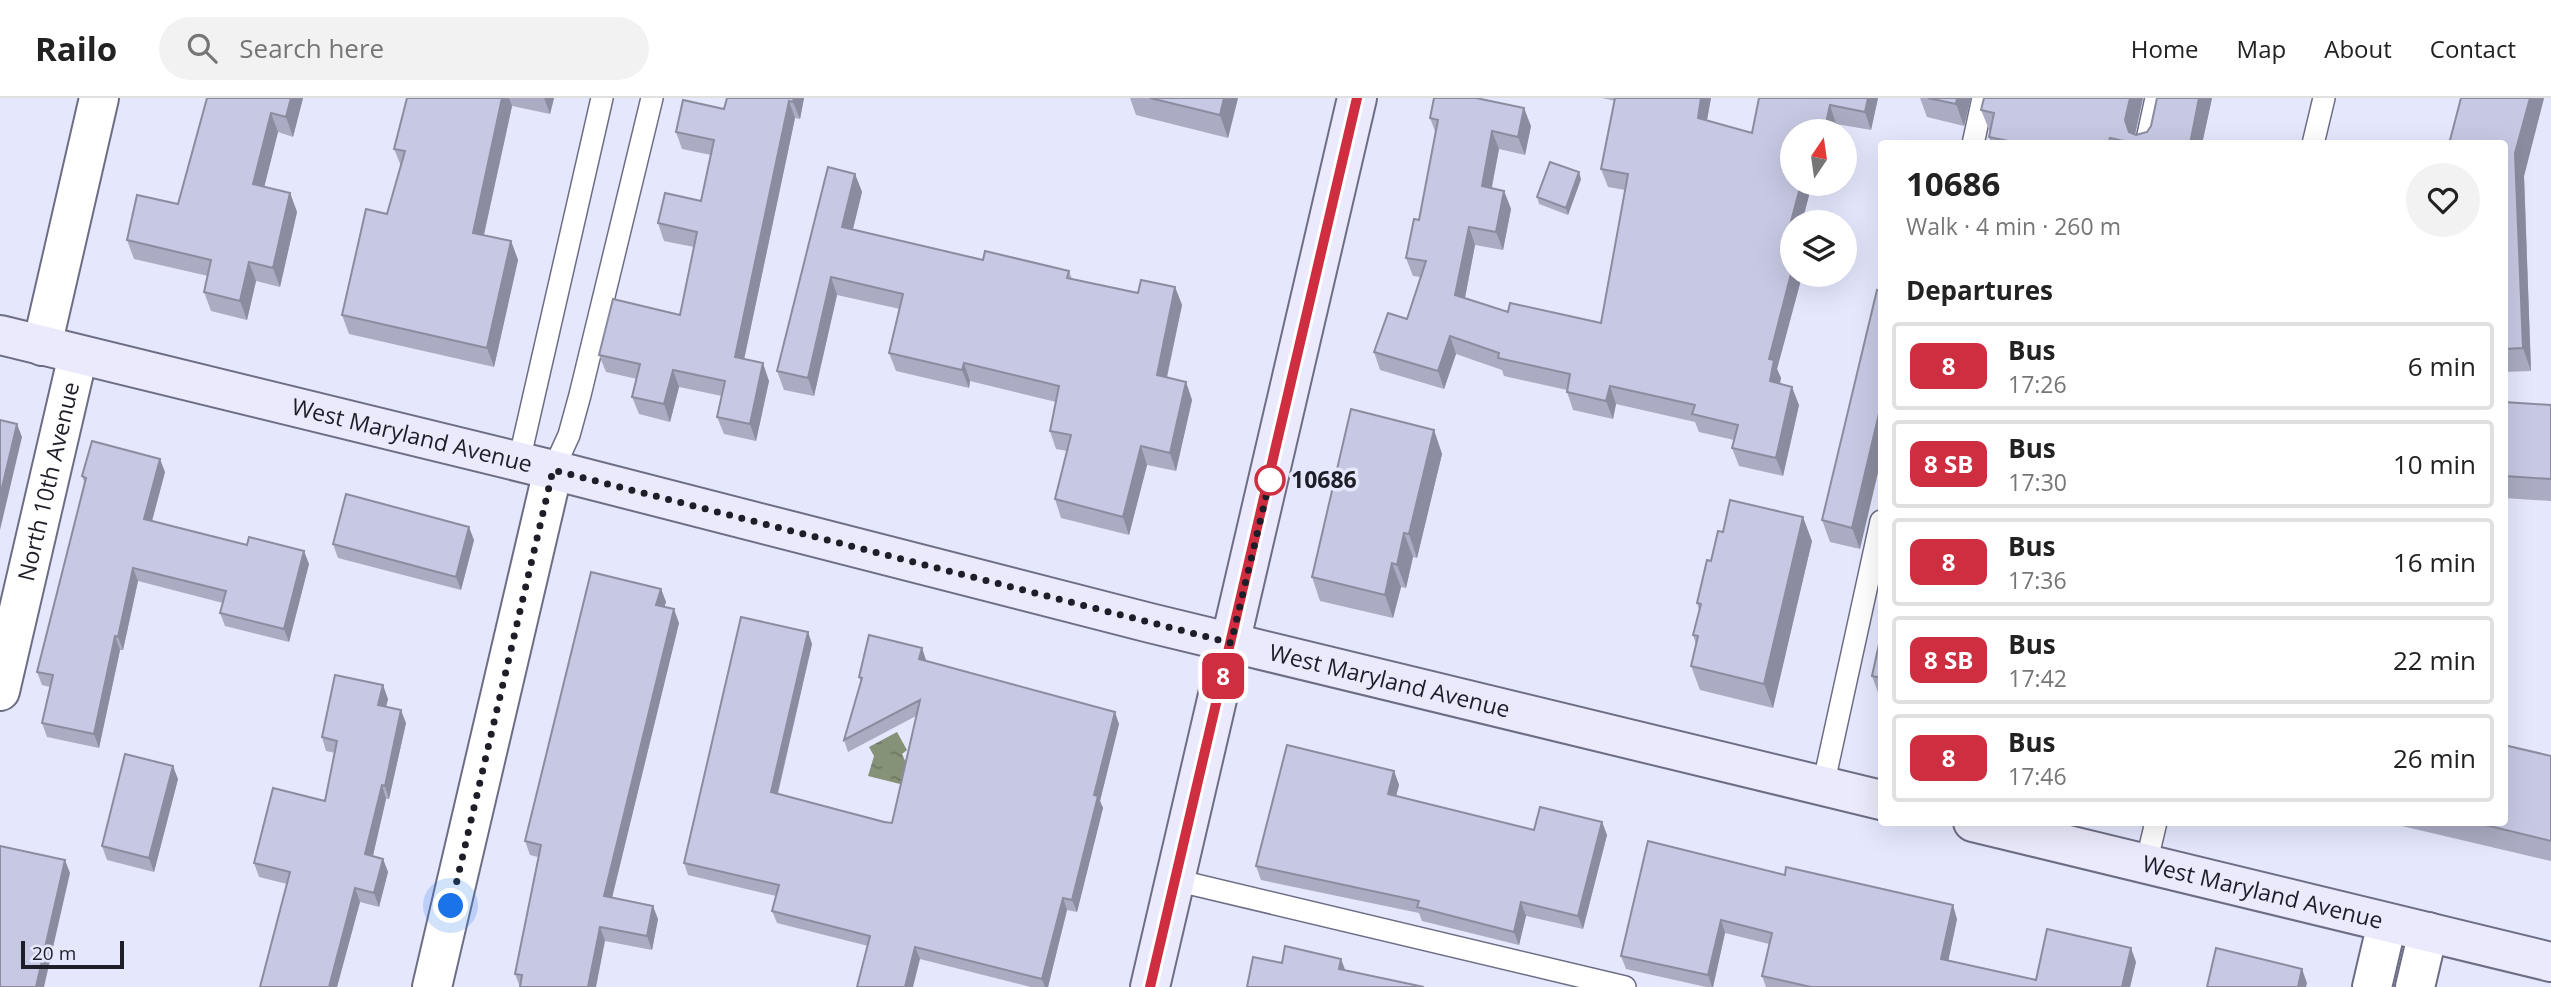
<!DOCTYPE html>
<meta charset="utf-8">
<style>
:root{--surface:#fff;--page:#f2f2f2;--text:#222;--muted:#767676;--line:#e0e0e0}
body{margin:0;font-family:"Open Sans",sans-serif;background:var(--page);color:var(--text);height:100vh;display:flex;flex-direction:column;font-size:26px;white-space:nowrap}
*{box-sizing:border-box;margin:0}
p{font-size:23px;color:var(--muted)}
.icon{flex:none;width:38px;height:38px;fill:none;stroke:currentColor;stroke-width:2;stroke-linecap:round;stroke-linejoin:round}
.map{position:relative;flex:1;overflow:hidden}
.drawer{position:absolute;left:1878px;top:42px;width:630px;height:686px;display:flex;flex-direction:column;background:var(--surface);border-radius:7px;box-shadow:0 7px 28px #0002}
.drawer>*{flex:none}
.badge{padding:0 14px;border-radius:10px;font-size:24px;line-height:46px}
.needle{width:46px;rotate:13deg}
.fabs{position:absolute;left:1780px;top:21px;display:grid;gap:14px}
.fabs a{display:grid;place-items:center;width:77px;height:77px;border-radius:50%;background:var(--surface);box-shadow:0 7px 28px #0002;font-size:35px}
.scale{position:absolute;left:21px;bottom:18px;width:103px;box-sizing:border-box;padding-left:7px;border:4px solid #1d1e27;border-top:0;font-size:19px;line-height:24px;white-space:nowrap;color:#1d1e27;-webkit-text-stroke:5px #e5e7fd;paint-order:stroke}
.you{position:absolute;width:35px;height:35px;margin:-18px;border:5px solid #fff;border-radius:50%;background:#1a73e8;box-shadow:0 0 0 10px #1a73e833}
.map>.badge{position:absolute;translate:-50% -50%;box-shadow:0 0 0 4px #fff}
h2{padding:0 28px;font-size:26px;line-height:63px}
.round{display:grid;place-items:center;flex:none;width:74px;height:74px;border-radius:37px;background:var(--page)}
.headline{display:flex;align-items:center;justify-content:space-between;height:119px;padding:0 28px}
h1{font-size:33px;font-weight:700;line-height:52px}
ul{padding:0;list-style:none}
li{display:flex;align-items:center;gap:21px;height:88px;margin:0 14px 10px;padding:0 14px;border:4px solid var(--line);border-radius:7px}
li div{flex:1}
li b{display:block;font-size:26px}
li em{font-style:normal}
li .badge{min-width:77px;font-weight:700;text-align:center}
header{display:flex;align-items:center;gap:42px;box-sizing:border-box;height:98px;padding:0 35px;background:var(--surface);border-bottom:2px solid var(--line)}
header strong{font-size:33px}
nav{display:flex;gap:38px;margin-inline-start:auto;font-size:24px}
.search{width:490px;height:63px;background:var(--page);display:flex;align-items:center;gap:18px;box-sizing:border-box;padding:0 24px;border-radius:38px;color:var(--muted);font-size:26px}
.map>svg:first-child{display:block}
.water{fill:url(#water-ripples)}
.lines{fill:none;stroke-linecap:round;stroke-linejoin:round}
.lane-casing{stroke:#6d6e85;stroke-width:24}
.street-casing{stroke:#6d6e85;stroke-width:42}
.secondary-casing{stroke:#6d6e85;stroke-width:42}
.lane{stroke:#fff;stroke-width:21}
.street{stroke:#fff;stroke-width:38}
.secondary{stroke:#eaeafc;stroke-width:38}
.wall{fill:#abacc3}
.shaded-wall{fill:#8b8c9f}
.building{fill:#c7c8e3;stroke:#8b8c9f;stroke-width:2}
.line-casing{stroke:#fff;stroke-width:16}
.line{stroke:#cf2e41;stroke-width:10}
.walk{stroke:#1d1e27;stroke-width:7;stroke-dasharray:0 12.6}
.stop-dot{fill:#fff;stroke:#cf2e41;stroke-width:3.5}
.labels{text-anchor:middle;stroke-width:7;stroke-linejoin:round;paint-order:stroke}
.street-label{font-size:23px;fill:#1d1e27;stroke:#e5e7fd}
.stop-label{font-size:23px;font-weight:bold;fill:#1d1e27;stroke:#e5e7fd;text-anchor:start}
</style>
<header>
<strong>Railo</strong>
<div class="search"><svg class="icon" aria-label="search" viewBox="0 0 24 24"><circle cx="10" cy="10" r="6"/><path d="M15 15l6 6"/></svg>Search here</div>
<nav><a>Home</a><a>Map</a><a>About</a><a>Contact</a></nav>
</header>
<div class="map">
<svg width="2551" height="889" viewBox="0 0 2551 889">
<defs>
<pattern id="water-ripples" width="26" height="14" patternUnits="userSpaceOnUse" patternTransform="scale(1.75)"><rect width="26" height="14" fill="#859277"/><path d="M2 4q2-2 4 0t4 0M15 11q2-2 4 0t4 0" fill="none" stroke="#6c7762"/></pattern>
</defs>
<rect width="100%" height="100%" fill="#e5e7fd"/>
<path class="water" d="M 897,634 L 907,652 L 902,656 L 908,669 L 904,687 L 868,678 L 874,658 L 869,649 Z"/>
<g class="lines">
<g class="lane-casing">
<path id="lane" d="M 1973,46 L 1983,0
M 2146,46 L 2156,0
M 2313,46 L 2324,0
M 519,363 L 602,0
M 553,372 L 569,337 L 580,297 L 652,0
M 1823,688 L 1881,423
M 2146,766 L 2156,724
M 1175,782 L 1625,889"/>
</g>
<g class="street-casing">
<g id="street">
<path d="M 42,248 L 99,0"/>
<path id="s1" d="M 0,593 L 78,257"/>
<path d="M 432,889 L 553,372"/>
<path d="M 2372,889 L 2387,825"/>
<path d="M 2415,889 L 2428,834"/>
</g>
</g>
<g class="secondary-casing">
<g id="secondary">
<path id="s2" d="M 0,237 L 553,372 L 1150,525 L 1881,702"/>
<path id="s3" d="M 1973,724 L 2551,864"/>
<path d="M 1150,889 L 1357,0"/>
</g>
</g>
<use href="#lane" class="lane"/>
<use href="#street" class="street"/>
<use href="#secondary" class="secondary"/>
</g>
<path class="wall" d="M 207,0 L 303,0 L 293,39 L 278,34 L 264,89 L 290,95 L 297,114 L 280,189 L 256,183 L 247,222 L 211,213 L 204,194 L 208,178 L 134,161 L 127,142 L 178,106 Z
M 407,0 L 554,0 L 550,16 L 512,8 L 484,137 L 511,143 L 518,162 L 494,269 L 349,236 L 342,217 L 387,116 L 401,68 L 394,51 Z
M 727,0 L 804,0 L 800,21 L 795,20 L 744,261 L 769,283 L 756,343 L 724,336 L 717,319 L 722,298 L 679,289 L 670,324 L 639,316 L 632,299 L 637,281 L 606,274 L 599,257 L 680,217 L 694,149 L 664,143 L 658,125 L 701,103 L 711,57 L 682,51 L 676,34 L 724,11 Z
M 1130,0 L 1238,0 L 1228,40 L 1136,17 Z
M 1602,0 L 1711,0 L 1707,22 L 1752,35 L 1759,0 L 1878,0 L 1871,32 L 1836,26 L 1835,33 L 1792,33 L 1812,86 L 1802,124 L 1792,124 L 1792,177 L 1802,178 L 1777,271 L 1781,280 L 1780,286 L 1799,307 L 1783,378 L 1739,368 L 1732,350 L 1734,342 L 1699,334 L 1695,324 L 1616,306 L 1613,321 L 1573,312 L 1567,294 L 1567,292 L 1504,278 L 1502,272 L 1456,256 L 1444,291 L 1380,272 L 1374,254 L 1407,221 L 1421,179 L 1413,178 L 1406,160 L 1419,122 L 1436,36 L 1430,20 L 1531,28 L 1525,57 L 1499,51 L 1492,90 L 1504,93 L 1511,111 L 1503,152 L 1475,147 L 1465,200 L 1508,214 L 1601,225 L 1625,92 L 1608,89 L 1601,71 L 1615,3 Z
M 1920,0 L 1971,0 L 1964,28 L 1927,19 Z
M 2143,0 L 2135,37 L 2136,37 L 2147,34 L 2212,0 L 2202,46 L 1991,46 L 1989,39 L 1990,34 L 1981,12 Z
M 2461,0 L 2544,0 L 2524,78 L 2531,273 L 2504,274 L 2504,46 Z
M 855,76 L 862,94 L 853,131 L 983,162 L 1069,173 L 1072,181 L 1138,195 L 1175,189 L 1182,207 L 1167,280 L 1186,284 L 1192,302 L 1176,373 L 1147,367 L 1129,437 L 1061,420 L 1055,401 L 1067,353 L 1056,351 L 1050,333 L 1056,304 L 970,283 L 969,290 L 896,273 L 889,255 L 900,211 L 837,197 L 814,298 L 784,292 L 777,273 Z
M 1581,81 L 1568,117 L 1539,106 L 1537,99 Z
M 1881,193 L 1860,451 L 1830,444 L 1822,422 Z
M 2504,304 L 2551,307 L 2551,403 L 2504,400 Z
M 1434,332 L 1442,356 L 1417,460 L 1413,459 L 1406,490 L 1401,489 L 1393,520 L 1320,503 L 1312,479 Z
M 165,374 L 152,423 L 309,466 L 289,544 L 225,528 L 220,515 L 223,505 L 138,483 L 123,552 L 120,552 L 99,650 L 47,639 L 42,625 L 50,589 L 42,587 L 37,574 L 85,386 L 82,378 Z
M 1723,434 L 1812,443 L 1773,610 L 1700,592 L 1691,568 L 1696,546 L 1693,537 L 1699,512 L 1697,505 L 1711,463 Z
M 474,442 L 461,492 L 338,460 L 333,446 Z
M 661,491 L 666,504 L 664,509 L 679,525 L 612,800 L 658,821 L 652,852 L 605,843 L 520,889 L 515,876 L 538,759 L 530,757 L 525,743 Z
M 808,534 L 812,546 L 778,696 L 892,725 L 916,618 L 848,654 L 844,642 L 861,584 L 859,579 L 922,550 L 926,563 L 1119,626 L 1100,703 L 1103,710 L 1077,814 L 1067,812 L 1048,889 L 1031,889 L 777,825 L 772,813 L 776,798 L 688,777 L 684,765 Z
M 1881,537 L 1881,600 L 1880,600 L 1872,578 Z
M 388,601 L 386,609 L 406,625 L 389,701 L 386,701 L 373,758 L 383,761 L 388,774 L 379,809 L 360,804 L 337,889 L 260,889 L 287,786 L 259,779 L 254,765 L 325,703 L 335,655 L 326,653 L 322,639 Z
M 2551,658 L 2551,763 L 2385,724 L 2504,724 Z
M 1394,673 L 1399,687 L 1396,698 L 1534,732 L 1602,724 L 1607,737 L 1583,831 L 1526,818 L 1519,847 L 1422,823 L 1419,815 L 1261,782 L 1256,768 Z
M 178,681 L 154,774 L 107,762 L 102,748 Z
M 1648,743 L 1957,821 L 1948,862 L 2036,882 L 2136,864 L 2130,889 L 1766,889 L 1762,878 L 1769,846 L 1725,835 L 1713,889 L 1706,889 L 1626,871 L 1621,858 Z"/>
<path class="shaded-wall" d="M 291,0 L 303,0 L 293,39 L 286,19 Z
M 502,0 L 509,0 L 512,8 L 480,154 L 473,135 Z
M 544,0 L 554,0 L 550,16 Z
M 794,0 L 804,0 L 800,21 L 793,4 Z
M 1224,0 L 1238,0 L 1228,40 L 1220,17 Z
M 1701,0 L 1711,0 L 1704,38 L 1698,20 Z
M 1868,0 L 1878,0 L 1871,32 L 1865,14 Z
M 1957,0 L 1971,0 L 1964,28 L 1956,6 Z
M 2130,0 L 2143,0 L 2133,45 L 2125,22 Z
M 2199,0 L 2212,0 L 2202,46 L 2190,46 Z
M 2530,0 L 2544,0 L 2524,78 L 2531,273 L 2523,250 L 2515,55 Z
M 789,3 L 795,20 L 741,276 L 735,259 Z
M 1830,7 L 1836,26 L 1835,33 L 1829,33 L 1826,25 Z
M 1524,10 L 1531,28 L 1525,57 L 1518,39 Z
M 271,15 L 278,34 L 260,106 L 253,86 Z
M 1818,23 L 1821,33 L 1815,33 Z
M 1492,33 L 1499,51 L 1488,107 L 1482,88 Z
M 1579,74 L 1581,81 L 1568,117 L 1566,110 Z
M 855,76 L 862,94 L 849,147 L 842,129 Z
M 1801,86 L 1812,86 L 1802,124 L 1792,124 L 1792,161 L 1782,157 Z
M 1504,93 L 1511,111 L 1503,152 L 1496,134 Z
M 290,95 L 297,114 L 280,189 L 273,170 Z
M 1469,129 L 1475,147 L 1462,215 L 1455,197 Z
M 511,143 L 518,162 L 494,269 L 487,250 Z
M 249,164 L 256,183 L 247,222 L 240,203 Z
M 1792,172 L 1792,177 L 1801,177 L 1802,178 L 1777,271 L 1781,280 L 1776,302 L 1770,283 L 1769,261 Z
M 831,179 L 837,197 L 814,298 L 808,280 Z
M 1175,189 L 1182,207 L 1163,296 L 1157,277 Z
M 1450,238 L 1456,256 L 1444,291 L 1438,273 Z
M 763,265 L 769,283 L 756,343 L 750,326 Z
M 964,265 L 970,283 L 969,290 L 962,272 Z
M 673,272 L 679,289 L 670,324 L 664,306 Z
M 1186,284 L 1192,302 L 1176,373 L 1170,355 Z
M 1610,288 L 1616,306 L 1613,321 L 1606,303 Z
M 1792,289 L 1799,307 L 1783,378 L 1776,360 Z
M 1881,307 L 1881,362 L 1860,451 L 1852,430 Z
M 17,326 L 22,339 L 0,432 L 0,398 Z
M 1434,332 L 1442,356 L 1417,460 L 1409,436 Z
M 1141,348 L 1147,367 L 1129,437 L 1123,419 Z
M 160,361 L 165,374 L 149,434 L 144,421 Z
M 1803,419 L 1812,443 L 1773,610 L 1764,586 Z
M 469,429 L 474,442 L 461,492 L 456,479 Z
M 1404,435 L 1413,459 L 1406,490 L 1397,467 Z
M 304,453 L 309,466 L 289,544 L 284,531 Z
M 1392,465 L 1401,489 L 1393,520 L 1385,497 Z
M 133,470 L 138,483 L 123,552 L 118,539 Z
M 661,491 L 666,504 L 661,520 L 656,507 Z
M 674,511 L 679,525 L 609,812 L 604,798 Z
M 808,534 L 812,546 L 775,706 L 771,694 Z
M 115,538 L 120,552 L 99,650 L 94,636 Z
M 922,550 L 926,562 L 923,573 L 919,561 Z
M 383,587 L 388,601 L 383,621 L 378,607 Z
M 401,612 L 406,625 L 389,701 L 385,688 Z
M 1115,614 L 1119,626 L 1100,703 L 1103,710 L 1077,814 L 1072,802 L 1094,697 Z
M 173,668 L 178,681 L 154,774 L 149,760 Z
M 1394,673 L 1399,687 L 1393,710 L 1388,696 Z
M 382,687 L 386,701 L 370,770 L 365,756 Z
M 1602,724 L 1607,737 L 1583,831 L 1578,818 Z
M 383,761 L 388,774 L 379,809 L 374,795 Z
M 65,762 L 70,775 L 44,889 L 36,889 Z
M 355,790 L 360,804 L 337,889 L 329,889 Z
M 1063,800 L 1067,812 L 1048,889 L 1045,889 L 1042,881 Z
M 1521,804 L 1526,818 L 1519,847 L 1514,834 Z
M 1953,807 L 1957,821 L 1946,874 L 1941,861 Z
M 653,808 L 658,821 L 652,852 L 647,838 Z
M 1721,822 L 1725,835 L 1713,889 L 1712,889 L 1708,877 Z
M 600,829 L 605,843 L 596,889 L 588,889 Z
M 915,849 L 920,861 L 913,889 L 905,889 Z
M 2131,850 L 2136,864 L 2130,889 L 2122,889 Z
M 1341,861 L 1346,874 L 1339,871 Z
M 2302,871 L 2307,885 L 2306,889 L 2298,889 Z"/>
<path class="building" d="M 207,0 L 291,0 L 286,19 L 271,15 L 253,86 L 290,95 L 273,170 L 249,164 L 240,203 L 204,194 L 211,162 L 127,142 L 137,97 L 178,106 Z
M 407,0 L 502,0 L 473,135 L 511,143 L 487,250 L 342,217 L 366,111 L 387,116 L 405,53 L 394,51 Z
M 727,0 L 794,0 L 793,4 L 789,3 L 735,259 L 763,265 L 750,326 L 717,319 L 725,283 L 673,272 L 664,306 L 632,299 L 640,266 L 599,257 L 613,201 L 680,217 L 697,134 L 658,125 L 665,95 L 701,103 L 714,42 L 676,34 L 683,2 L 724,11 Z
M 1150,0 L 1224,0 L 1220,17 Z
M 1434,0 L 1476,0 L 1524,10 L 1518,39 L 1492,33 L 1482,88 L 1504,93 L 1496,134 L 1469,129 L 1455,197 L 1508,214 L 1510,205 L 1601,225 L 1628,76 L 1601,71 L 1615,0 L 1701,0 L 1698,20 L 1752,35 L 1759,0 L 1868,0 L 1865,14 L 1830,7 L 1826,25 L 1818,23 L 1815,33 L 1792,33 L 1792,86 L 1801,86 L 1782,157 L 1792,159 L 1792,172 L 1769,261 L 1774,262 L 1770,283 L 1792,289 L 1776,360 L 1732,350 L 1738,327 L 1692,316 L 1695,307 L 1610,288 L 1606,303 L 1567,294 L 1570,276 L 1498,260 L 1499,255 L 1450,238 L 1438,273 L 1374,254 L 1388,215 L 1407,221 L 1426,163 L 1406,160 L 1414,121 L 1419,122 L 1438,22 L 1430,20 Z
M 1928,0 L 1957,0 L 1956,6 Z
M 1984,0 L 2130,0 L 2125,22 L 2129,34 L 2136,37 L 2147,34 L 2151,28 L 2157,0 L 2199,0 L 2190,46 L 2137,46 L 2110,40 L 2108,46 L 2012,46 L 2013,44 L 1989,39 L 1994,15 L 1981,12 Z
M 2461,0 L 2530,0 L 2515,55 L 2523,250 L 2504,251 L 2504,46 L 2449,46 Z
M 1550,64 L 1579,74 L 1566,110 L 1537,99 Z
M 828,69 L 855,76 L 842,129 L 983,162 L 985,153 L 1069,173 L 1067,180 L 1138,195 L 1141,182 L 1175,189 L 1157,277 L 1186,284 L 1170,355 L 1141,348 L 1123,419 L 1055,401 L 1071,337 L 1050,333 L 1059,288 L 964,265 L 962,272 L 889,255 L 903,196 L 831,179 L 808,280 L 777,273 Z
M 1877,192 L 1881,193 L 1881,307 L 1852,430 L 1822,422 Z
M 2504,304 L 2551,307 L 2551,381 L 2504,378 Z
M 1351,311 L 1434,332 L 1409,436 L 1404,435 L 1397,467 L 1392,465 L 1385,497 L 1312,479 Z
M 0,322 L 17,326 L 0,398 Z
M 92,343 L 160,361 L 144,421 L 247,447 L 249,439 L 304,453 L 284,531 L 220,515 L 226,493 L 133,470 L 118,539 L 115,538 L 94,636 L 42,625 L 53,577 L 37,574 L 86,380 L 82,378 Z
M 346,396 L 469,429 L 456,479 L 333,446 Z
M 1730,402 L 1803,419 L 1764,586 L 1691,568 L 1698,538 L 1693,537 L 1701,506 L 1697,505 L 1707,462 L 1711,463 L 1718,433 L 1723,434 Z
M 591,474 L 661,491 L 656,507 L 674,511 L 604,798 L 653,808 L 647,838 L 600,829 L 588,889 L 520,889 L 522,877 L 515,876 L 541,747 L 525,743 Z
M 741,519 L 808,534 L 771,694 L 884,724 L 892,725 L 920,602 L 844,642 L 862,580 L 859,579 L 869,537 L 922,550 L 919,561 L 1115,614 L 1094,697 L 1098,698 L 1072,802 L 1063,800 L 1042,881 L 915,849 L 905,889 L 857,889 L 870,838 L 772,813 L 779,787 L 684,765 Z
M 1881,537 L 1881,580 L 1872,578 Z
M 335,577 L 383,587 L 378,607 L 401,612 L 385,688 L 382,687 L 365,756 L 383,761 L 374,795 L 355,790 L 329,889 L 260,889 L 290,774 L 254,765 L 273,690 L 325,703 L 337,643 L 322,639 Z
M 1287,647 L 1394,673 L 1388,696 L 1534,732 L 1540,709 L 1602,724 L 1578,818 L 1521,804 L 1514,834 L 1417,809 L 1419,803 L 1256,768 Z
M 2504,647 L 2551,658 L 2551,743 L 2473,724 L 2504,724 Z
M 125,656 L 173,668 L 149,760 L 102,748 Z
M 1648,743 L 1785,777 L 1786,769 L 1953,807 L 1941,861 L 2036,882 L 2047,831 L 2131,850 L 2122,889 L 1811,889 L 1762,878 L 1772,835 L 1721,822 L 1708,877 L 1621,858 Z
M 0,748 L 65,762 L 36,889 L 0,889 Z
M 1285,848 L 1341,861 L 1339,871 L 1424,889 L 1247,889 L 1253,859 L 1282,865 Z
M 2216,850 L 2302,871 L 2298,889 L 2207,889 Z"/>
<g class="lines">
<g class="line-casing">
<path id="line" d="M 1150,889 L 1357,0"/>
</g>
<use href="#line" class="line"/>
<path class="walk" d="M 451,808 L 553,372 L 1231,545 L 1270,382"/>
</g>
<circle class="stop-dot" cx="1270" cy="382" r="14"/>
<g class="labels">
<g class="street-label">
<text dy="8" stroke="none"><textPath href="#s2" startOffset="424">West Maryland Avenue</textPath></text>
<text dy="8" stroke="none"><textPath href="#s1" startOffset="215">North 10th Avenue</textPath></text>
<text dy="8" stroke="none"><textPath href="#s2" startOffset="1432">West Maryland Avenue</textPath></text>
<text dy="8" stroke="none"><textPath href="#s3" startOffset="298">West Maryland Avenue</textPath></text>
</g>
<g class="stop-label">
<text x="1291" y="390">10686</text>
</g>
</g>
</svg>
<div class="fabs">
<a><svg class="needle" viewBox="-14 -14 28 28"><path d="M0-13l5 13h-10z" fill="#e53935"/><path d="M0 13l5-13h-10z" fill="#767676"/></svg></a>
<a><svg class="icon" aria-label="layers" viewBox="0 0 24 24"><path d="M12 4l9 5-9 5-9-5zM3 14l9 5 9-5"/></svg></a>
</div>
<div class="scale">20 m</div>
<div class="you" style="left:451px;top:808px"></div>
<b class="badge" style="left:1223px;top:578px;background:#cf2e41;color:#fff">8</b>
<section class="drawer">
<div class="headline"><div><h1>10686</h1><p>Walk · 4 min · 260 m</p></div><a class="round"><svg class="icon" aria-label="heart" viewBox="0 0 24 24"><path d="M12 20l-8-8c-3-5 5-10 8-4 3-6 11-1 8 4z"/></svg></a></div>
<h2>Departures</h2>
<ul>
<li><span class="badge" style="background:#cf2e41;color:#fff">8</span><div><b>Bus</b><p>17:26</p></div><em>6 min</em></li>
<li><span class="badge" style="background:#cf2e41;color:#fff">8 SB</span><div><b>Bus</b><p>17:30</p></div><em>10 min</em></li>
<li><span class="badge" style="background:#cf2e41;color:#fff">8</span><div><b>Bus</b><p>17:36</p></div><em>16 min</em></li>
<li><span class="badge" style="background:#cf2e41;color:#fff">8 SB</span><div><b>Bus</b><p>17:42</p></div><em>22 min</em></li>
<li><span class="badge" style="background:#cf2e41;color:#fff">8</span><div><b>Bus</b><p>17:46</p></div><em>26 min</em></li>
</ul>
</section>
</div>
